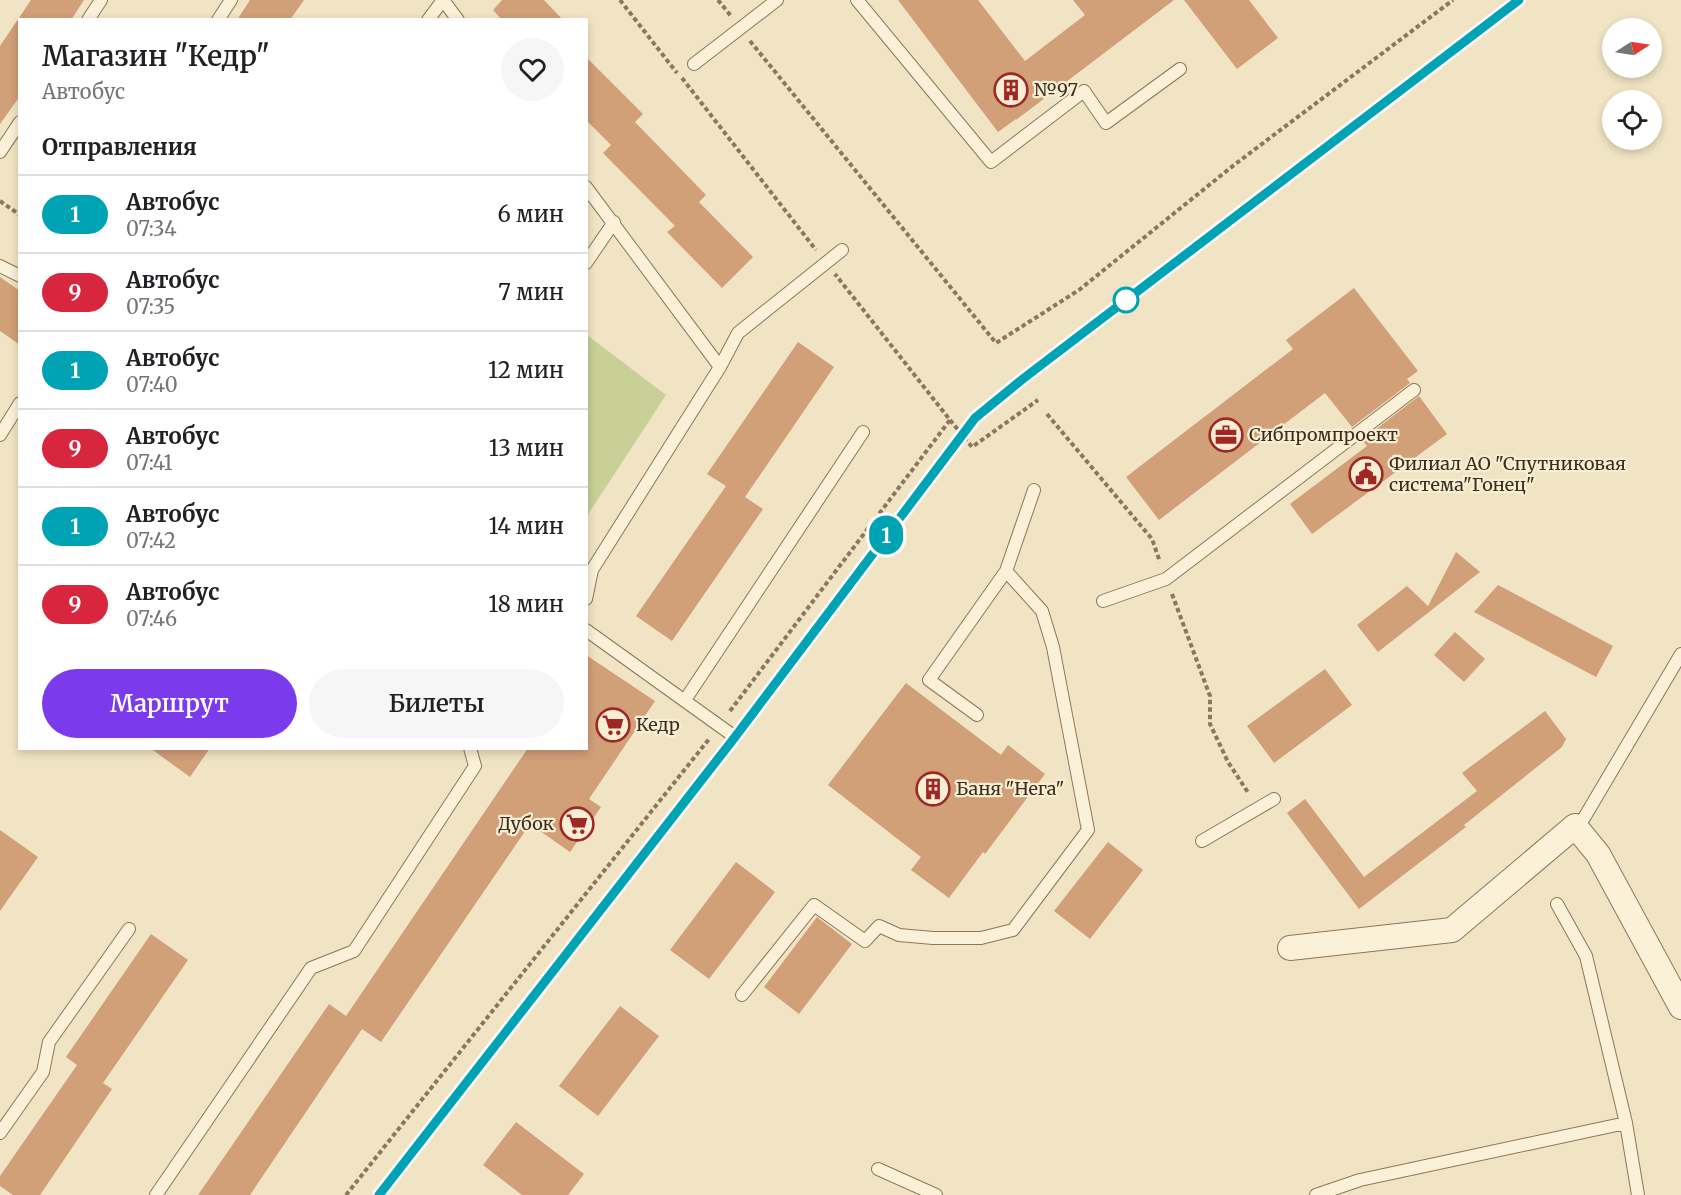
<!DOCTYPE html>
<html lang="ru">
<meta charset="utf-8">
<style>
:root{--surface:#fff;--page:#f6f6f6;--text:#202124;--muted:#757577;--line:#e0e0e0;--accent:#7c3aed}
body{margin:0;font-family:Merriweather,serif;background:var(--page);color:var(--text);height:100vh;display:flex;flex-direction:column;font-size:22px;white-space:nowrap}
*{box-sizing:border-box;margin:0}
p{font-size:20px;color:var(--muted)}
.icon{flex:none;width:33px;height:33px;fill:none;stroke:currentColor;stroke-width:2;stroke-linecap:round;stroke-linejoin:round}
.map{position:relative;flex:1;overflow:hidden}
.side{position:absolute;left:18px;top:18px;width:570px;height:732px;display:flex;flex-direction:column;background:var(--surface);border-radius:0px;box-shadow:0 3px 9px #0003}
.side>*{flex:none}
.badge{padding:0 12px;border-radius:20px;font-size:21px;line-height:39px}
.needle{width:39px;rotate:78deg}
.buttons{position:absolute;left:1602px;top:18px;display:grid;gap:12px}
.buttons a{display:grid;place-items:center;width:60px;height:60px;border-radius:50%;background:var(--surface);box-shadow:0 3px 9px #0003;font-size:30px}
.map>.badge{position:absolute;translate:-50% -50%;box-shadow:0 0 0 3px #fff}
h2{padding:0 24px;font-size:22px;line-height:54px}
.round{display:grid;place-items:center;flex:none;width:63px;height:63px;border-radius:32px;background:var(--page)}
.headline{display:flex;align-items:center;justify-content:space-between;height:102px;padding:0 24px}
h1{font-size:28px;font-weight:600;line-height:45px}
.action{display:flex;gap:12px;margin-top:auto;padding:12px 24px}
.action a{flex:1;height:69px;border-radius:36px;background:var(--accent);color:#fff;font-size:24px;font-weight:600;line-height:69px;text-align:center}
.action a+a{background:var(--page);color:var(--text)}
ul{padding:0;list-style:none}
li{display:flex;align-items:center;gap:18px;height:78px;padding:0 24px;border-top:2px solid var(--line)}
li div{flex:1}
li b{display:block;font-size:22px}
li em{font-style:normal}
li .badge{min-width:66px;font-weight:700;text-align:center}
.map>svg:first-child{display:block}
.green{fill:#c8d097}
.building{fill:#d19f78}
.lines{fill:none;stroke-linecap:round;stroke-linejoin:round}
.service-casing{stroke:#8d7659;stroke-width:14}
.minor-casing{stroke:#8d7659;stroke-width:26}
.path{stroke:#8d7659;stroke-width:4;stroke-dasharray:4.5 3;stroke-linecap:butt}
.service{stroke:#fbf1d8;stroke-width:12}
.minor{stroke:#fbf1d8;stroke-width:24}
.line-casing{stroke:#fff;stroke-width:14}
.line{stroke:#00a3b4;stroke-width:9}
.stop-dot{fill:#fff;stroke:#00a3b4;stroke-width:3}
.labels{text-anchor:middle;stroke-width:4.5;stroke-linejoin:round;paint-order:stroke}
.poi-label{font-size:18px;fill:#3c2d1e;stroke:#f8eed4;text-anchor:start}
</style>
<div class="map">
<svg width="1681" height="1195" viewBox="0 0 1681 1195">
<rect width="100%" height="100%" fill="#f1e4c4"/>
<path class="green" d="M 587,335 L 666,395 L 587,516 Z"/>
<path class="building" d="M 31,0 L 84,0 L 71,20 L 20,20 L 20,96 L 0,124 L 0,46 Z
M 250,0 L 304,0 L 290,20 L 237,20 Z
M 502,0 L 544,0 L 563,20 L 502,20 L 493,10 Z
M 898,0 L 978,0 L 1025,61 L 1085,15 L 1073,0 L 1174,0 L 1016,120 L 1016,119 L 998,132 Z
M 1184,0 L 1249,0 L 1278,38 L 1237,69 Z
M 586,57 L 643,114 L 635,122 L 706,195 L 699,202 L 753,257 L 722,288 L 667,232 L 675,226 L 603,153 L 611,145 L 586,120 Z
M 0,277 L 20,291 L 20,345 L 0,331 Z
M 1354,288 L 1418,371 L 1407,379 L 1410,383 L 1352,427 L 1325,393 L 1159,520 L 1126,477 L 1293,349 L 1286,340 Z
M 798,342 L 834,367 L 745,497 L 763,509 L 672,641 L 636,616 L 726,486 L 707,474 Z
M 1419,396 L 1447,434 L 1312,534 L 1290,504 L 1367,446 L 1362,440 Z
M 1456,552 L 1480,572 L 1378,652 L 1357,625 L 1407,586 L 1428,606 Z
M 1498,585 L 1613,646 L 1596,677 L 1474,612 Z
M 1455,632 L 1485,659 L 1464,682 L 1434,655 Z
M 586,655 L 655,701 L 589,799 L 601,807 L 570,852 L 530,824 L 381,1042 L 362,1029 L 250,1195 L 198,1195 L 329,1004 L 346,1016 L 528,748 L 586,748 Z
M 1325,669 L 1352,705 L 1274,763 L 1247,726 Z
M 906,683 L 1001,755 L 1008,745 L 1045,774 L 985,854 L 983,852 L 949,898 L 911,870 L 921,857 L 828,785 Z
M 1545,711 L 1566,739 L 1562,747 L 1464,825 L 1466,827 L 1359,909 L 1287,813 L 1305,799 L 1364,877 L 1477,791 L 1462,773 Z
M 150,748 L 210,748 L 190,777 Z
M 0,830 L 38,857 L 0,911 Z
M 1108,842 L 1143,870 L 1090,939 L 1054,911 Z
M 736,862 L 775,892 L 709,979 L 670,950 Z
M 817,917 L 852,944 L 799,1014 L 764,987 Z
M 151,934 L 188,960 L 103,1083 L 112,1089 L 40,1195 L 13,1195 L 0,1186 L 0,1176 L 77,1065 L 66,1057 Z
M 620,1006 L 659,1036 L 598,1116 L 559,1086 Z
M 516,1122 L 584,1174 L 568,1195 L 522,1195 L 483,1165 Z"/>
<g class="lines">
<g class="service-casing">
<path id="service" d="M 443,0 L 458,20
M 857,0 L 991,162 L 1084,91 L 1106,123 L 1180,69
M 88,20 L 101,0
M 218,20 L 231,0
M 428,20 L 443,0
M 694,64 L 777,0
M 0,152 L 20,122
M 586,187 L 720,367 L 738,333 L 842,250
M 586,263 L 614,222
M 0,266 L 20,276
M 0,435 L 20,403
M 586,599 L 592,570 L 720,367
M 1103,601 L 1166,579 L 1414,390
M 586,630 L 735,737
M 685,700 L 863,432
M 977,715 L 929,680 L 1006,571 L 1034,490
M 1575,826 L 1584,818 L 1681,654
M 1202,841 L 1274,799
M 1557,904 L 1586,956 L 1626,1123
M 742,995 L 814,905 L 865,941 L 879,926 L 899,935 L 933,938 L 981,938 L 1013,930 L 1088,830 L 1053,647 L 1042,611 L 1006,571
M 0,1133 L 43,1072 L 49,1042 L 129,929
M 878,1169 L 936,1195
M 156,1195 L 311,968 L 354,951 L 475,766 L 470,748
M 1316,1195 L 1360,1180 L 1626,1123 L 1638,1195"/>
</g>
<g class="minor-casing">
<path id="minor" d="M 1290,948 L 1452,930 L 1575,826 L 1598,854 L 1681,1007"/>
</g>
<path class="path" d="M 620,0 L 677,73
M 718,0 L 731,16
M 750,41 L 996,343 L 1079,290 L 1234,165 L 1453,0
M 682,78 L 816,250
M 0,201 L 20,215
M 1047,414 L 1152,539 L 1160,562
M 950,420 L 972,447 L 1038,400
M 1172,594 L 1210,696 L 1210,724 L 1228,762 L 1249,794
M 730,711 L 950,420 L 835,274
M 346,1195 L 709,739"/>
<use href="#service" class="service"/>
<use href="#minor" class="minor"/>
</g>
<g class="lines">
<g class="line-casing">
<path id="line" d="M 379,1195 L 735,737 L 975,418 L 1024,378 L 1519,0"/>
</g>
<use href="#line" class="line"/>
</g>
<defs>
<g id="building-ring" transform="scale(1.725)"><circle r="9.5" fill="#f8eed4" stroke="#9f2825" stroke-width="1.5"/><path d="M-4-6H4V6H1V3H-1V6H-4ZM-2.5-4.3h1.7v1.8h-1.7ZM.8-4.3h1.7v1.8H.8ZM-2.5-1h1.7V.8h-1.7ZM.8-1h1.7V.8H.8Z" fill="#9f2825"/></g>
<g id="office-ring" transform="scale(1.725)"><circle r="9.5" fill="#f8eed4" stroke="#9f2825" stroke-width="1.5"/><path d="M-6-3h4V-5.5h4V-3h4V5H-6ZM-1-4.5V-3h2v-1.5ZM-6 0V1H6V0Z" fill="#9f2825"/></g>
<g id="civic-ring" transform="scale(1.725)"><circle r="9.5" fill="#f8eed4" stroke="#9f2825" stroke-width="1.5"/><path d="M-.6-6.5H3V-4.5H.6V-3L4-1V1h2V6H-6V1h2V-1L-.6-3ZM-1.2 2.5V6h2.4V2.5Z" fill="#9f2825"/></g>
<g id="supermarket-ring" transform="scale(1.725)"><circle r="9.5" fill="#f8eed4" stroke="#9f2825" stroke-width="1.5"/><path d="M-6-5.5h2.5l.6 2H6L4.5 2H-2.5L-4.4-4H-6ZM-1.5 3.2a1.3 1.3 0 1 0 .1 0ZM3 3.2a1.3 1.3 0 1 0 .1 0Z" fill="#9f2825"/></g>
</defs>
<g fill-rule="evenodd">
<use href="#building-ring" x="1011" y="90"/>
<use href="#office-ring" x="1226" y="435"/>
<use href="#civic-ring" x="1366" y="474"/>
<use href="#supermarket-ring" x="613" y="725"/>
<use href="#building-ring" x="933" y="789"/>
<use href="#supermarket-ring" x="577" y="824"/>
</g>
<circle class="stop-dot" cx="1126" cy="300" r="12"/>
<g class="labels">
<g class="poi-label">
<text x="1034" y="96">№97</text>
<text x="1249" y="441">Сибпромпроект</text>
<text x="1389" y="470">Филиал АО "Спутниковая<tspan x="1389" dy="21">система"Гонец"</tspan></text>
<text x="636" y="731">Кедр</text>
<text x="956" y="795">Баня "Нега"</text>
<text x="554" y="830" text-anchor="end">Дубок</text>
</g>
</g>
</svg>
<div class="buttons">
<a><svg class="needle" viewBox="-14 -14 28 28"><path d="M0-13l5 13h-10z" fill="#e53935"/><path d="M0 13l5-13h-10z" fill="#757577"/></svg></a>
<a><svg class="icon" aria-label="locate" viewBox="0 0 24 24"><circle cx="12" cy="12" r="6"/><path d="M12 2v4M12 18v4M2 12h4M18 12h4"/></svg></a>
</div>
<b class="badge" style="left:886px;top:535px;background:#00a3b4;color:#fff">1</b>
<section class="side">
<div class="headline"><div><h1>Магазин &quot;Кедр&quot;</h1><p>Автобус</p></div><a class="round"><svg class="icon" aria-label="heart" viewBox="0 0 24 24"><path d="M12 20l-8-8c-3-5 5-10 8-4 3-6 11-1 8 4z"/></svg></a></div>
<h2>Отправления</h2>
<ul>
<li><span class="badge" style="background:#00a3b4;color:#fff">1</span><div><b>Автобус</b><p>07:34</p></div><em>6 мин</em></li>
<li><span class="badge" style="background:#d7263d;color:#fff">9</span><div><b>Автобус</b><p>07:35</p></div><em>7 мин</em></li>
<li><span class="badge" style="background:#00a3b4;color:#fff">1</span><div><b>Автобус</b><p>07:40</p></div><em>12 мин</em></li>
<li><span class="badge" style="background:#d7263d;color:#fff">9</span><div><b>Автобус</b><p>07:41</p></div><em>13 мин</em></li>
<li><span class="badge" style="background:#00a3b4;color:#fff">1</span><div><b>Автобус</b><p>07:42</p></div><em>14 мин</em></li>
<li><span class="badge" style="background:#d7263d;color:#fff">9</span><div><b>Автобус</b><p>07:46</p></div><em>18 мин</em></li>
</ul>
<div class="action"><a>Маршрут</a><a>Билеты</a></div>
</section>
</div>
